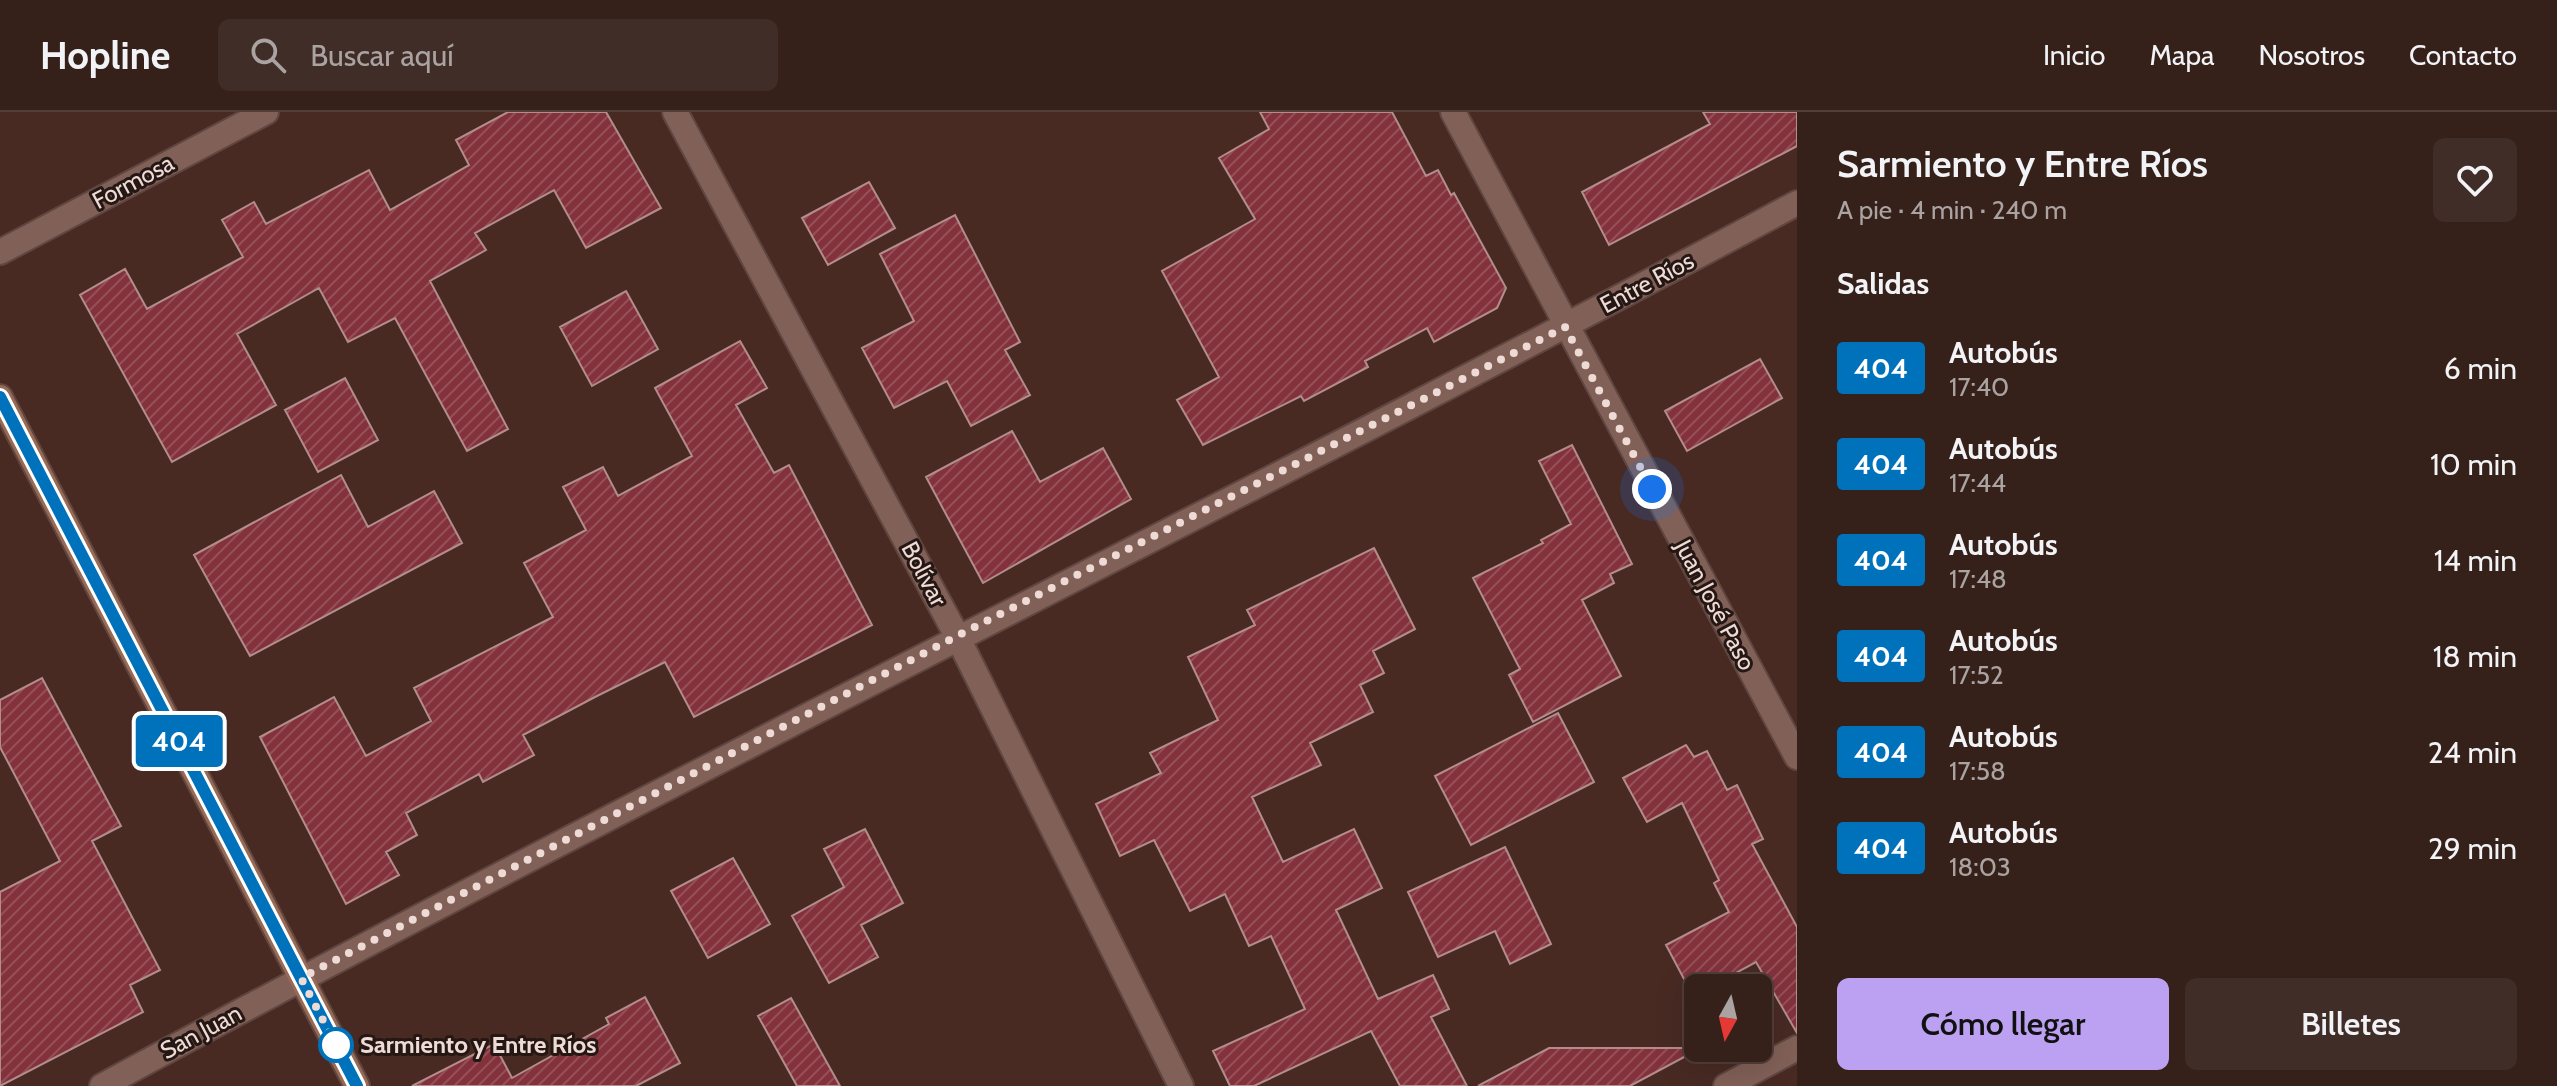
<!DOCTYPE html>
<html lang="es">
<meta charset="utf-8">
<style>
:root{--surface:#36201a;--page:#412d27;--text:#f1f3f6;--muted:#aaa3a2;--line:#503e39;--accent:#bca0f2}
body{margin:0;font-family:Cabin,sans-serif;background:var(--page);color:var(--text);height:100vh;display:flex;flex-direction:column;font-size:30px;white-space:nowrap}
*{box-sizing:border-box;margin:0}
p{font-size:26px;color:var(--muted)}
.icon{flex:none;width:44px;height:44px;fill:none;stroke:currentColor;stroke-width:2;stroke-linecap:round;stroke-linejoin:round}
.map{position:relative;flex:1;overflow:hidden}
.side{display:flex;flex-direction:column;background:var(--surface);width:760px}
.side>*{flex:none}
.badge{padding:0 16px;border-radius:6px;font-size:28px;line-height:52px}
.needle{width:52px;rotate:188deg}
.fabs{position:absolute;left:1684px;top:862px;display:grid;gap:16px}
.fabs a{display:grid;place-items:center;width:88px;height:88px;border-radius:12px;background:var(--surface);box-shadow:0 8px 32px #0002,0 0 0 2px var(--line);font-size:40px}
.you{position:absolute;width:40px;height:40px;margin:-20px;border:6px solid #fff;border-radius:50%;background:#1a73e8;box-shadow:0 0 0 12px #1a73e833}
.map>.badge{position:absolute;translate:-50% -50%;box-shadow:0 0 0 4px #fff}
h2{padding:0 40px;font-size:30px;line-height:72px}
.round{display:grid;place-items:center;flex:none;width:84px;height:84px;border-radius:12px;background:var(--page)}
.summary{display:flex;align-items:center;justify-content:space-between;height:136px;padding:0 40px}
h1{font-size:38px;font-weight:600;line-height:60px}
.primary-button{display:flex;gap:16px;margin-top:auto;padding:16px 40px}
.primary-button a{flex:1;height:92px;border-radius:12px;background:var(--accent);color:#111;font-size:32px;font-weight:600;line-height:92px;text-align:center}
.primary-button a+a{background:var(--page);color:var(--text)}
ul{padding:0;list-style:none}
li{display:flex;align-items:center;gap:24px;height:96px;padding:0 40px}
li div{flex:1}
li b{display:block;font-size:30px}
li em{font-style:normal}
li .badge{min-width:88px;font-weight:700;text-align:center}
header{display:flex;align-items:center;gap:48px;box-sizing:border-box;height:112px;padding:0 40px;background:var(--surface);border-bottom:2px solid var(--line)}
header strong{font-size:38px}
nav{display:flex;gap:44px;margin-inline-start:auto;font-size:28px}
.search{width:560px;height:72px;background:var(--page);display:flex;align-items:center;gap:20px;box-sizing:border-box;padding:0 28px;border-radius:12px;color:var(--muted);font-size:30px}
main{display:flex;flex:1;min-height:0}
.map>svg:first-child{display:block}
.building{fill:url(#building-hatch);stroke:#b38d8e;stroke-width:2}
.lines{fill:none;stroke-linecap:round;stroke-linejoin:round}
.street-casing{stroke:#5f4641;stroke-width:28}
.secondary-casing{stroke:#5f4641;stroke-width:28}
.street{stroke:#816057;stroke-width:24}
.secondary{stroke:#986a54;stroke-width:24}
.line-casing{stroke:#fff;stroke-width:18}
.line{stroke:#0072bc;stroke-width:12}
.walk{stroke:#efdbd6;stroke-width:8;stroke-dasharray:0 14.4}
.stop-dot{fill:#fff;stroke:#0072bc;stroke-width:4}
.labels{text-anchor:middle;stroke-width:6;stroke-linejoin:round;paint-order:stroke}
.street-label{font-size:24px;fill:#efdbd6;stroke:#251714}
.stop-label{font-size:24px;font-weight:bold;fill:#efdbd6;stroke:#251714;text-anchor:start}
</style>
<header>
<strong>Hopline</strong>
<div class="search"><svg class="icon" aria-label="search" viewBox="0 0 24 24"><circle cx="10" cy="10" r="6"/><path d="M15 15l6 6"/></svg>Buscar aquí</div>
<nav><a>Inicio</a><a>Mapa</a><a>Nosotros</a><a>Contacto</a></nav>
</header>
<main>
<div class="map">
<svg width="1797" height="974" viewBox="0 0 1797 974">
<defs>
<pattern id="building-hatch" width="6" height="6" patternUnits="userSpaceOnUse" patternTransform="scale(2)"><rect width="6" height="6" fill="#83323c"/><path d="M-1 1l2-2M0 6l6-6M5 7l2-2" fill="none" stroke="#954f57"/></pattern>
</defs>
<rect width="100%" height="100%" fill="#482a23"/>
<path class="building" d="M 508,0 L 606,0 L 661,96 L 586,136 L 554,78 L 475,121 L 486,138 L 430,169 L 508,317 L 467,339 L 395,206 L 348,230 L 319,176 L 237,222 L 276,293 L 172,350 L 80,183 L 125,157 L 147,197 L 243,145 L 222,108 L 254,90 L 266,112 L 369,58 L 390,98 L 469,53 L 456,28 Z
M 1260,0 L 1392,0 L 1426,64 L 1438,58 L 1451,83 L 1454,81 L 1506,176 L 1497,196 L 1434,230 L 1427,216 L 1365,249 L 1368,255 L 1304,289 L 1301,284 L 1203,333 L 1177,288 L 1219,265 L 1162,159 L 1255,107 L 1219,46 L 1269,17 Z
M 1703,0 L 1797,0 L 1797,34 L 1609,133 L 1582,80 L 1710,12 Z
M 869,70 L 895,116 L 828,153 L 802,106 Z
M 955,103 L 1020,230 L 1005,238 L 1030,283 L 971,314 L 947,269 L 894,296 L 862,236 L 914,209 L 880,142 Z
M 626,179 L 658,237 L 592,274 L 560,215 Z
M 740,229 L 767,276 L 736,293 L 774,361 L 789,353 L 872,513 L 694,605 L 665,550 L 595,585 L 523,623 L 534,643 L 483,670 L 479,662 L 406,701 L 417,723 L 386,740 L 399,763 L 346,792 L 260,625 L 334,585 L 366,644 L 431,609 L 414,576 L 553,505 L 524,451 L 586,418 L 563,375 L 603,355 L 618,384 L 692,344 L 655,276 Z
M 1760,247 L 1782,286 L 1687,339 L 1665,299 Z
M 345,266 L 378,328 L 318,360 L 285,298 Z
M 1012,319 L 1040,370 L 1103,336 L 1131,387 L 983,471 L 926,365 Z
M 1572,333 L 1632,452 L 1610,462 L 1614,471 L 1582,488 L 1621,564 L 1533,610 L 1509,563 L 1520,557 L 1473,466 L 1543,431 L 1541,428 L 1571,412 L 1539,349 Z
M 341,363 L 368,415 L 434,379 L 462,431 L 250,544 L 194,443 Z
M 1374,436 L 1415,517 L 1373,539 L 1384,561 L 1360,573 L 1373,600 L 1310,631 L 1321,653 L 1252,685 L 1283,750 L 1354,717 L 1382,776 L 1336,798 L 1378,887 L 1433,863 L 1449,897 L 1431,905 L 1467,974 L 1400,974 L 1371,919 L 1254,974 L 1230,974 L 1213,939 L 1305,897 L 1271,824 L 1249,834 L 1225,782 L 1190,799 L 1154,728 L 1120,744 L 1096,692 L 1161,661 L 1150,641 L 1218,608 L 1188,545 L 1255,513 L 1247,498 Z
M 42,566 L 121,714 L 92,729 L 160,858 L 130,873 L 143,900 L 0,974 L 0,780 L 60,749 L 0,635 L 0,588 Z
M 1558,601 L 1594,670 L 1471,733 L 1435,664 Z
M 1686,633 L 1694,645 L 1707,639 L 1727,678 L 1737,673 L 1763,727 L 1752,732 L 1797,815 L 1797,921 L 1756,850 L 1708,876 L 1698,876 L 1693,884 L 1666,833 L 1729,800 L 1714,771 L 1719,768 L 1682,691 L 1647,710 L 1623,666 Z
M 865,717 L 903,791 L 861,813 L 878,845 L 829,871 L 792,804 L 844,775 L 824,737 Z
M 1505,735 L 1551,832 L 1510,852 L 1495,819 L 1438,845 L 1408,780 Z
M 733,746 L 770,812 L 708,846 L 671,779 Z
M 645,885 L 680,951 L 636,974 L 412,974 L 494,932 L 512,966 L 609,912 L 606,906 Z
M 791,886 L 840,974 L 797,974 L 758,904 Z
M 1549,936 L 1701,936 L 1630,974 L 1478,974 Z"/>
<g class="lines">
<g class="street-casing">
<path id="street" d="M 675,0 L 957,524 L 1181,974
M 1453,0 L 1797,645
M 0,140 L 266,0
M 102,974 C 662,670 1235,392 1797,91
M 1726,974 L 1797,936"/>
</g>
<g class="secondary-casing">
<path id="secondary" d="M 0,285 L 357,974"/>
</g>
<use href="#street" class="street"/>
<use href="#secondary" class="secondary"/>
</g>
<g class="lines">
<g class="line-casing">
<path id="line" d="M 0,285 L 357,974"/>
</g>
<use href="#line" class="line"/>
<path class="walk" d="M 336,933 L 301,866 L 957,524 L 1565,215 L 1652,377"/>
</g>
<circle class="stop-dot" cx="336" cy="933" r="16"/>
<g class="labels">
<g class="street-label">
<text transform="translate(133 70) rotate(-28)" y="8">Formosa</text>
<text transform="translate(1647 171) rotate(-28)" y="8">Entre Ríos</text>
<text transform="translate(924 462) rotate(62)" y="8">Bolívar</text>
<text transform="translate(1715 493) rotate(62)" y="8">Juan José Paso</text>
<text transform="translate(201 920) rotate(-28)" y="8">San Juan</text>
</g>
<g class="stop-label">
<text x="360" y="941">Sarmiento y Entre Ríos</text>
</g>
</g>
</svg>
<div class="fabs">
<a><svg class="needle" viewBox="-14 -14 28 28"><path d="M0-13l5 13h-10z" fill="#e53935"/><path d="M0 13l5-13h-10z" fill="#aaa3a2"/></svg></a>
</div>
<div class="you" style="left:1652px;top:377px"></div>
<b class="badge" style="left:179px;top:629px;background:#0072bc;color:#fff">404</b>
</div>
<section class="side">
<div class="summary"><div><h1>Sarmiento y Entre Ríos</h1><p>A pie · 4 min · 240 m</p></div><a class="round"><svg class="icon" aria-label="heart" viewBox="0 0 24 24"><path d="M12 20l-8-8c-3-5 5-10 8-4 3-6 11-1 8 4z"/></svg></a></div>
<h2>Salidas</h2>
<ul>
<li><span class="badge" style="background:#0072bc;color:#fff">404</span><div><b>Autobús</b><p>17:40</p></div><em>6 min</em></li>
<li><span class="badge" style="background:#0072bc;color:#fff">404</span><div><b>Autobús</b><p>17:44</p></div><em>10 min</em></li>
<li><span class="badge" style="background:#0072bc;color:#fff">404</span><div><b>Autobús</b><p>17:48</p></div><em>14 min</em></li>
<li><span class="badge" style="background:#0072bc;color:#fff">404</span><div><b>Autobús</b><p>17:52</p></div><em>18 min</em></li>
<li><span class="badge" style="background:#0072bc;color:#fff">404</span><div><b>Autobús</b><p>17:58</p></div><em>24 min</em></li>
<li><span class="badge" style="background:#0072bc;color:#fff">404</span><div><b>Autobús</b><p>18:03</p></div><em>29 min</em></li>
</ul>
<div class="primary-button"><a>Cómo llegar</a><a>Billetes</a></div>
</section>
</main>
